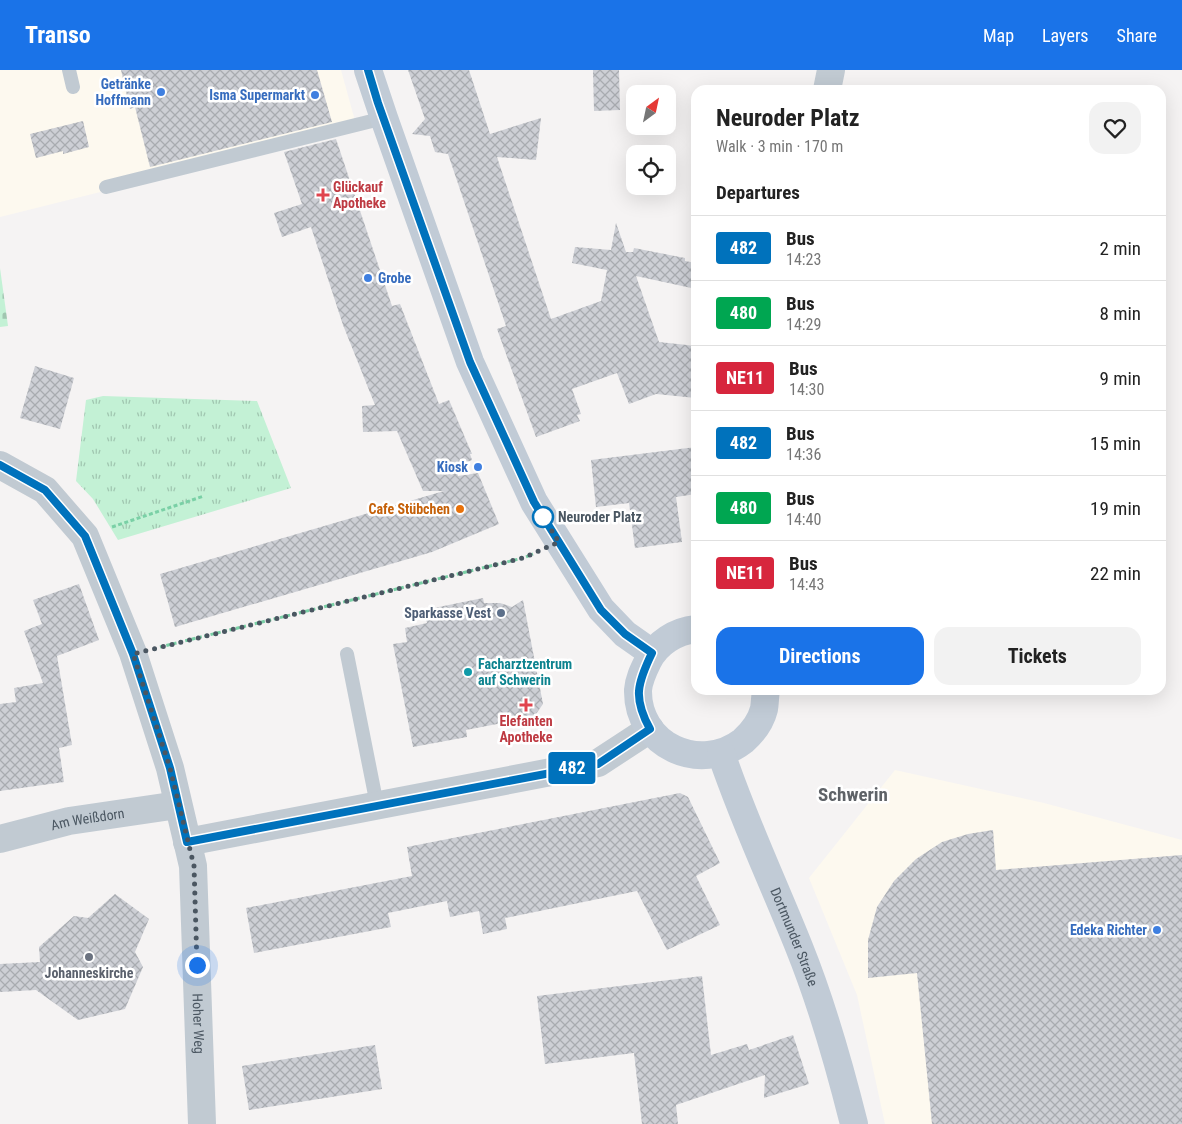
<!DOCTYPE html>
<meta charset="utf-8">
<style>
:root{--surface:#fff;--page:#f2f2f2;--text:#222;--muted:#767676;--line:#e0e0e0;--accent:#1a73e8}
body{margin:0;font-family:"Roboto Condensed",sans-serif;background:var(--page);color:var(--text);height:100vh;display:flex;flex-direction:column;font-size:19px;white-space:nowrap}
*{box-sizing:border-box;margin:0}
p{font-size:16px;color:var(--muted)}
.icon{flex:none;width:28px;height:28px;fill:none;stroke:currentColor;stroke-width:2;stroke-linecap:round;stroke-linejoin:round}
.map{position:relative;flex:1;overflow:hidden}
.sheet{position:absolute;left:691px;top:15px;width:475px;height:610px;display:flex;flex-direction:column;background:var(--surface);border-radius:15px;box-shadow:0 5px 20px #0002}
.sheet>*{flex:none}
.badge{padding:0 10px;border-radius:4px;font-size:18px;line-height:32px}
.needle{width:32px;rotate:33deg}
.controls{position:absolute;left:626px;top:15px;display:grid;gap:10px}
.controls a{display:grid;place-items:center;width:50px;height:50px;border-radius:10px;background:var(--surface);box-shadow:0 5px 20px #0002;font-size:25px}
.you{position:absolute;width:25px;height:25px;margin:-12px;border:4px solid #fff;border-radius:50%;background:#1a73e8;box-shadow:0 0 0 8px #1a73e833}
.map>.badge{position:absolute;translate:-50% -50%;box-shadow:0 0 0 2px #fff}
h2{padding:0 25px;font-size:19px;line-height:45px}
.round{display:grid;place-items:center;flex:none;width:52px;height:52px;border-radius:15px;background:var(--page)}
.head{display:flex;align-items:center;justify-content:space-between;height:85px;padding:0 25px}
h1{font-size:24px;font-weight:700;line-height:38px}
.button{display:flex;gap:10px;margin-top:auto;padding:10px 25px}
.button a{flex:1;height:58px;border-radius:15px;background:var(--accent);color:#fff;font-size:20px;font-weight:700;line-height:58px;text-align:center}
.button a+a{background:var(--page);color:var(--text)}
ul{padding:0;list-style:none}
li{display:flex;align-items:center;gap:15px;height:65px;padding:0 25px;border-top:1px solid var(--line)}
li div{flex:1}
li b{display:block;font-size:19px}
li em{font-style:normal}
li .badge{min-width:55px;font-weight:700;text-align:center}
header{display:flex;align-items:center;gap:30px;box-sizing:border-box;height:70px;padding:0 25px;background:var(--accent);color:#fff}
header strong{font-size:24px}
nav{display:flex;gap:28px;margin-inline-start:auto;font-size:18px}
.map>svg:first-child{display:block}
.commercial{fill:#fdf9ef}
.grass{fill:url(#grass-tufts)}
.cemetery{fill:url(#cemetery-stones)}
.building{fill:url(#building-cross-hatch)}
.lines{fill:none;stroke-linecap:round;stroke-linejoin:round}
.path{stroke:#7ad0a6;stroke-width:3;stroke-dasharray:4 2.5;stroke-linecap:butt}
.service{stroke:#c1cad2;stroke-width:14}
.minor{stroke:#c1cad2;stroke-width:28}
.secondary{stroke:#c1cbd6;stroke-width:28}
.line-casing{stroke:#fff;stroke-width:11}
.line{stroke:#0072bc;stroke-width:8}
.walk{stroke:#4a5661;stroke-width:5;stroke-dasharray:0 9}
.shop-dot{fill:#3f7fe0;stroke:#fff;stroke-width:2}
.health-dot{fill:#e0444e;stroke:#fff;stroke-width:2}
.food-dot{fill:#e8710a;stroke:#fff;stroke-width:2}
.stop-dot{fill:#fff;stroke:#0072bc;stroke-width:2.5}
.service-dot{fill:#5c6f8a;stroke:#fff;stroke-width:2}
.culture-dot{fill:#0f9aa8;stroke:#fff;stroke-width:2}
.worship-dot{fill:#6b7280;stroke:#fff;stroke-width:2}
.labels{text-anchor:middle;stroke-width:5;stroke-linejoin:round;paint-order:stroke}
.shop-label{font-size:14px;font-weight:bold;fill:#366cbe;stroke:#fff;text-anchor:end}
.health-label{font-size:14px;font-weight:bold;fill:#be3a42;stroke:#fff;text-anchor:start}
.food-label{font-size:14px;font-weight:bold;fill:#c56008;stroke:#fff;text-anchor:end}
.stop-label{font-size:14px;font-weight:bold;fill:#4a5661;stroke:#fff;text-anchor:start}
.service-label{font-size:14px;font-weight:bold;fill:#4e5e75;stroke:#fff;text-anchor:end}
.culture-label{font-size:14px;font-weight:bold;fill:#0d838f;stroke:#fff;text-anchor:start}
.street-label{font-size:14px;fill:#4a5661;stroke:#fff}
.worship-label{font-size:14px;font-weight:bold;fill:#5b616d;stroke:#fff}
.district-label{font-size:19px;font-weight:bold;fill:#5f6368;stroke:#fff}
</style>
<header>
<strong>Transo</strong>
<nav><a>Map</a><a>Layers</a><a>Share</a></nav>
</header>
<div class="map">
<svg width="1182" height="1054" viewBox="0 0 1182 1054">
<defs>
<pattern id="grass-tufts" width="24" height="20" patternUnits="userSpaceOnUse" patternTransform="scale(1.25)"><rect width="24" height="20" fill="#c3f1d5"/><path d="M3 7l-1-3M5 7V3M7 7l1-3M15 17l-1-3M17 17v-4M19 17l1-3" fill="none" stroke="#a0c6b0"/></pattern>
<pattern id="cemetery-stones" width="16" height="16" patternUnits="userSpaceOnUse" patternTransform="scale(1.25)"><rect width="16" height="16" fill="#c3f1d5"/><path d="M2 7V4a2 2 0 0 1 4 0v3zM10 15v-3a2 2 0 0 1 4 0v3z" fill="#a0c6b0"/></pattern>
<pattern id="building-cross-hatch" width="8" height="8" patternUnits="userSpaceOnUse" patternTransform="scale(1.25)"><rect width="8" height="8" fill="#cdcfd5"/><path d="M0 0l8 8M0 8l8-8" fill="none" stroke="#a8abb0"/></pattern>
</defs>
<rect width="100%" height="100%" fill="#f5f3f3"/>
<path class="commercial" d="M 0,0 L 341,0 L 357,58 L 0,147 Z
M 895,700 L 1044,733 L 1182,770 L 1182,1054 L 885,1054 L 857,925 L 809,808 Z"/>
<path class="grass" d="M 103,326 L 257,331 L 291,418 L 118,470 L 93,429 L 76,411 L 86,330 Z"/>
<path class="cemetery" d="M 0,198 L 8,256 L 0,257 Z"/>
<path class="building" d="M 121,0 L 317,0 L 332,52 L 150,97 L 135,37 L 130,39 Z
M 408,0 L 469,0 L 490,64 L 541,48 L 536,90 L 497,87 L 551,249 L 601,231 L 607,200 L 572,193 L 575,177 L 611,180 L 616,153 L 626,182 L 633,182 L 634,178 L 685,188 L 685,191 L 696,193 L 696,219 L 636,206 L 659,272 L 696,276 L 696,328 L 656,324 L 629,334 L 617,303 L 572,319 L 581,344 L 577,345 L 580,351 L 536,367 L 497,259 L 506,256 L 448,84 L 435,82 L 430,66 L 412,64 L 425,49 Z
M 593,0 L 619,0 L 620,40 L 594,41 Z
M 83,51 L 89,77 L 63,84 L 63,81 L 36,88 L 30,64 Z
M 336,69 L 392,236 L 400,234 L 439,334 L 449,330 L 472,384 L 470,384 L 472,390 L 456,396 L 458,406 L 478,403 L 499,454 L 432,482 L 175,557 L 160,504 L 444,421 L 423,421 L 397,361 L 363,362 L 362,336 L 375,335 L 343,255 L 311,157 L 282,167 L 274,143 L 302,134 L 284,82 Z
M 35,296 L 74,308 L 60,359 L 20,348 Z
M 696,377 L 696,424 L 676,427 L 682,472 L 635,478 L 629,433 L 596,437 L 591,390 Z
M 79,514 L 99,570 L 57,586 L 72,675 L 59,678 L 64,712 L 0,721 L 0,634 L 16,632 L 14,618 L 43,613 L 24,561 L 42,554 L 33,530 Z
M 483,528 L 484,533 L 500,533 L 512,537 L 523,530 L 543,634 L 534,647 L 466,660 L 467,667 L 413,677 L 393,574 L 407,572 L 405,558 L 427,553 L 424,540 Z
M 680,723 L 688,727 L 720,793 L 696,806 L 720,855 L 667,880 L 637,821 L 505,848 L 507,859 L 483,864 L 479,841 L 450,847 L 447,831 L 388,843 L 391,857 L 254,883 L 246,838 L 412,806 L 407,777 Z
M 993,760 L 996,800 L 1182,785 L 1182,1054 L 932,1054 L 917,903 L 868,908 L 868,870 L 877,837 L 894,811 L 916,789 L 942,772 L 968,764 Z
M 115,824 L 149,849 L 135,882 L 143,897 L 125,939 L 78,950 L 36,920 L 0,922 L 0,894 L 40,892 L 39,877 L 74,846 L 88,848 Z
M 702,906 L 711,985 L 747,974 L 749,980 L 793,965 L 809,1014 L 764,1028 L 765,1005 L 676,1035 L 678,1054 L 642,1054 L 634,983 L 545,994 L 537,926 Z
M 375,975 L 382,1019 L 249,1040 L 242,996 Z"/>
<g class="lines">
<path class="path" d="M 112,457 L 204,426
M 160,577 L 523,488 L 533,484"/>
<path class="service" d="M 69,0 L 73,17
M 106,117 L 384,48
M 347,584 L 377,735"/>
<g class="minor">
<path d="M 827,20 L 831,0"/>
<path id="s1" d="M 0,395 L 45,420 L 85,466 L 133,583 L 170,698 L 193,796 L 202,1054"/>
<path id="s2" d="M 0,769 L 69,751 L 178,735"/>
<path d="M 187,772 L 598,693 L 650,659"/>
</g>
<g class="secondary">
<path d="M 368,0 L 384,48 L 470,292 L 534,432 L 601,539 L 625,564 L 652,583"/>
<path d="M 696,559 C 676,561 657,573 648,591 C 643,601 639,609 638,620 C 637,676 700,704 743,671 C 752,663 761,651 764,639 C 765,633 765,626 766,620"/>
<path id="s3" d="M 721,683 C 743,749 773,812 799,877 C 822,934 839,994 854,1054"/>
</g>
</g>
<g class="lines">
<g class="line-casing">
<path id="line" d="M 0,395 L 45,420 L 85,466 L 133,584 L 170,698 L 187,772 L 598,694 L 650,659 C 633,628 637,614 652,583 L 625,564 L 601,540 L 534,432 L 470,292 L 378,33 L 368,0"/>
</g>
<use href="#line" class="line"/>
<path class="walk" d="M 197,895 L 194,796 L 170,698 L 133,584 L 523,488 L 559,472 L 543,447"/>
</g>
<g class="shop-dot">
<circle cx="161" cy="22" r="5"/>
<circle cx="315" cy="25" r="5"/>
<circle cx="368" cy="208" r="5"/>
<circle cx="478" cy="397" r="5"/>
<circle cx="1157" cy="860" r="5"/>
</g>
<g class="health-dot">
<path d="M320.5 117.5h5v5h5v5h-5v5h-5v-5h-5v-5h5z"/>
<path d="M523.5 627.5h5v5h5v5h-5v5h-5v-5h-5v-5h5z"/>
</g>
<circle class="food-dot" cx="460" cy="439" r="5"/>
<circle class="stop-dot" cx="543" cy="447" r="10"/>
<circle class="service-dot" cx="501" cy="543" r="5"/>
<circle class="culture-dot" cx="468" cy="602" r="5"/>
<circle class="worship-dot" cx="89" cy="887" r="5"/>
<g class="labels">
<g class="shop-label">
<text x="151" y="19">Getränke<tspan x="151" dy="16">Hoffmann</tspan></text>
<text x="305" y="30">Isma Supermarkt</text>
<text x="378" y="213" text-anchor="start">Grobe</text>
<text x="468" y="402">Kiosk</text>
<text x="1147" y="865">Edeka Richter</text>
</g>
<g class="health-label">
<text x="333" y="122">Glückauf<tspan x="333" dy="16">Apotheke</tspan></text>
<text x="526" y="656" text-anchor="middle">Elefanten<tspan x="526" dy="16">Apotheke</tspan></text>
</g>
<g class="food-label">
<text x="450" y="444">Cafe Stübchen</text>
</g>
<g class="stop-label">
<text x="558" y="452">Neuroder Platz</text>
</g>
<g class="service-label">
<text x="491" y="548">Sparkasse Vest</text>
</g>
<g class="culture-label">
<text x="478" y="599">Facharztzentrum<tspan x="478" dy="16">auf Schwerin</tspan></text>
</g>
<g class="street-label">
<text dy="5" stroke="none"><textPath href="#s2" startOffset="90">Am Weißdorn</textPath></text>
<text dy="5" stroke="none"><textPath href="#s3" startOffset="198">Dortmunder Straße</textPath></text>
<text dy="5" stroke="none"><textPath href="#s1" startOffset="618">Hoher Weg</textPath></text>
</g>
<g class="worship-label">
<text x="89" y="908">Johanneskirche</text>
</g>
<g class="district-label">
<text x="853" y="731">Schwerin</text>
</g>
</g>
</svg>
<div class="controls">
<a><svg class="needle" viewBox="-14 -14 28 28"><path d="M0-13l5 13h-10z" fill="#e53935"/><path d="M0 13l5-13h-10z" fill="#767676"/></svg></a>
<a><svg class="icon" aria-label="locate" viewBox="0 0 24 24"><circle cx="12" cy="12" r="6"/><path d="M12 2v4M12 18v4M2 12h4M18 12h4"/></svg></a>
</div>
<div class="you" style="left:197px;top:895px"></div>
<b class="badge" style="left:572px;top:698px;background:#0072bc;color:#fff">482</b>
<section class="sheet">
<div class="head"><div><h1>Neuroder Platz</h1><p>Walk · 3 min · 170 m</p></div><a class="round"><svg class="icon" aria-label="heart" viewBox="0 0 24 24"><path d="M12 20l-8-8c-3-5 5-10 8-4 3-6 11-1 8 4z"/></svg></a></div>
<h2>Departures</h2>
<ul>
<li><span class="badge" style="background:#0072bc;color:#fff">482</span><div><b>Bus</b><p>14:23</p></div><em>2 min</em></li>
<li><span class="badge" style="background:#00a651;color:#fff">480</span><div><b>Bus</b><p>14:29</p></div><em>8 min</em></li>
<li><span class="badge" style="background:#d7263d;color:#fff">NE11</span><div><b>Bus</b><p>14:30</p></div><em>9 min</em></li>
<li><span class="badge" style="background:#0072bc;color:#fff">482</span><div><b>Bus</b><p>14:36</p></div><em>15 min</em></li>
<li><span class="badge" style="background:#00a651;color:#fff">480</span><div><b>Bus</b><p>14:40</p></div><em>19 min</em></li>
<li><span class="badge" style="background:#d7263d;color:#fff">NE11</span><div><b>Bus</b><p>14:43</p></div><em>22 min</em></li>
</ul>
<div class="button"><a>Directions</a><a>Tickets</a></div>
</section>
</div>
